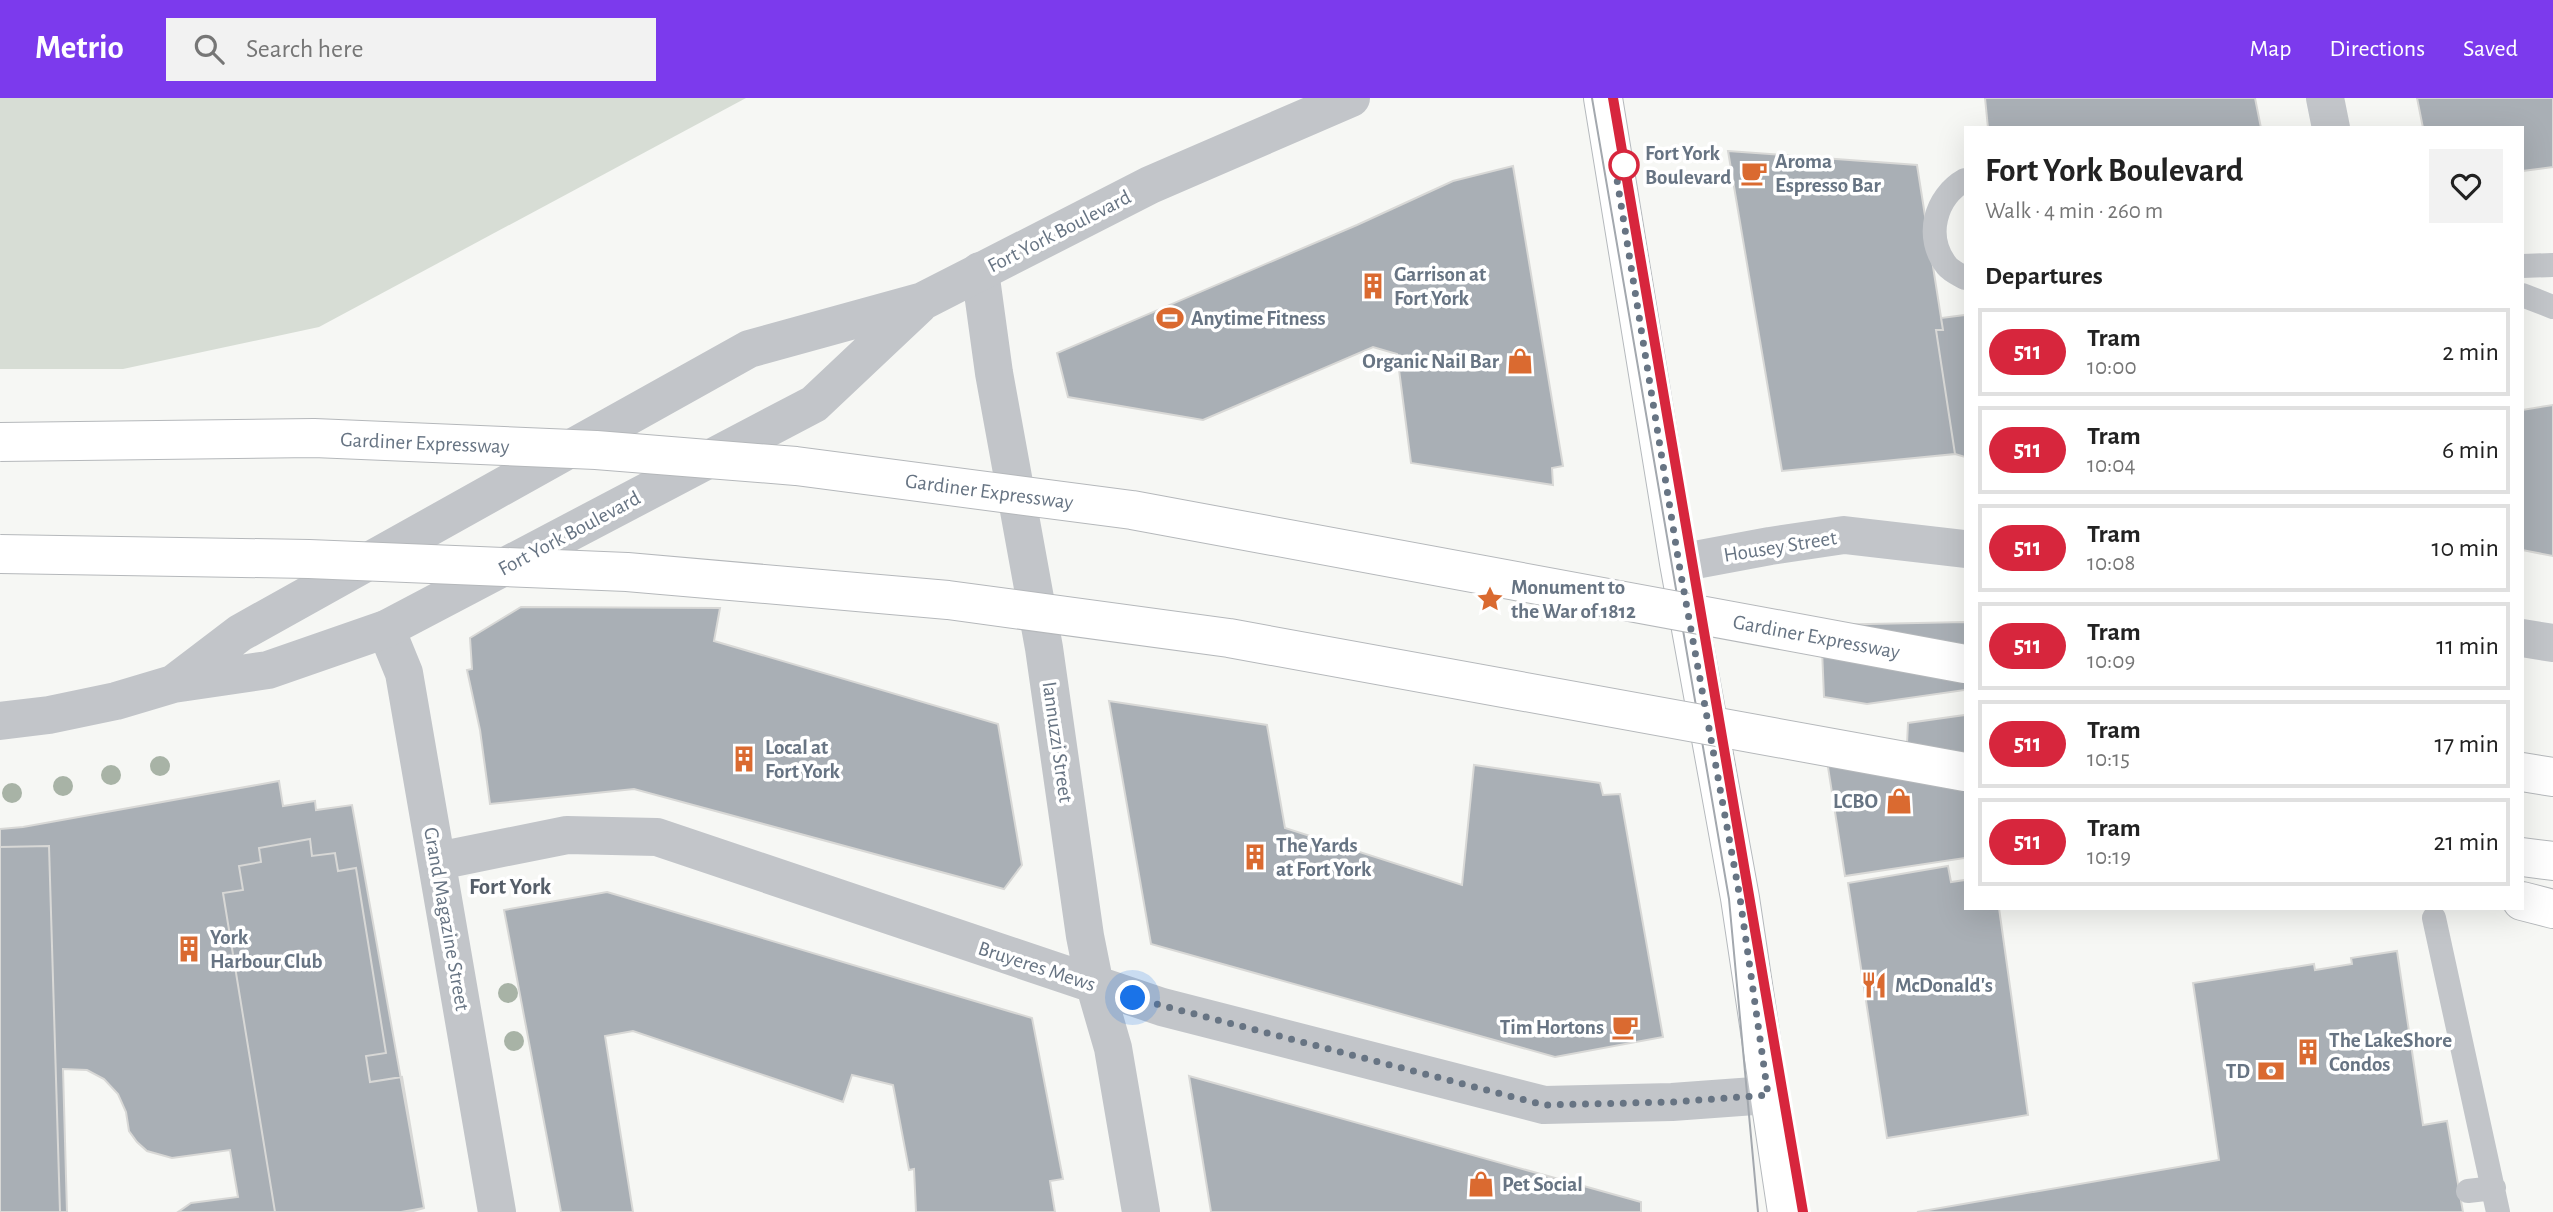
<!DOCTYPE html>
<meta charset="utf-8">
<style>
:root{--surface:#fff;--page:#f2f2f2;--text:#222;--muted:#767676;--line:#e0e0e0;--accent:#7c3aed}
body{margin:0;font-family:"Alegreya Sans",sans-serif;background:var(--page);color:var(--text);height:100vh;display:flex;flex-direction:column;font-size:26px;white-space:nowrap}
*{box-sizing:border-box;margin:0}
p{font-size:23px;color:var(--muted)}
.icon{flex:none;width:38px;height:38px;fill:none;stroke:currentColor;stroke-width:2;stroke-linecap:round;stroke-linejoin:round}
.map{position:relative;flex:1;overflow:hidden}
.side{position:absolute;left:1964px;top:28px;width:560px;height:784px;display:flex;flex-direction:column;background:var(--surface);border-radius:0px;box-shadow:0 7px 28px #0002}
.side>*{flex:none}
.badge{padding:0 14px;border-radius:23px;font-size:24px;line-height:46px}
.you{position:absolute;width:35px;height:35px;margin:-18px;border:5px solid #fff;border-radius:50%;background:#1a73e8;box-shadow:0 0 0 10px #1a73e833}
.map>.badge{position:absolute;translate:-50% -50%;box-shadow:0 0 0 4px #fff}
h2{padding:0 21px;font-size:26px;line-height:63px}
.round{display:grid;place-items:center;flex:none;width:74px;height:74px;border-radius:0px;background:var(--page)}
.head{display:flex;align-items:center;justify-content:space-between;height:119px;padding:0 21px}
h1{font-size:33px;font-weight:700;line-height:52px}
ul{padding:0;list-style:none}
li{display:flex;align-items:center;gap:21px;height:88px;margin:0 14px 10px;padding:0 7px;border:4px solid var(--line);border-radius:0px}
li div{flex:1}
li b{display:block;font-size:26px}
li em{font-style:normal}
li .badge{min-width:77px;font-weight:700;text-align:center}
header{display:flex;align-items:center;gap:42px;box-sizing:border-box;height:98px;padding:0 35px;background:var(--accent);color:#fff}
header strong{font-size:33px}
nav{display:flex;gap:38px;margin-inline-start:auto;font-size:24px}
.search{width:490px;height:63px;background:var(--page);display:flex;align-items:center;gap:18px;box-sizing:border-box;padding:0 24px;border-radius:0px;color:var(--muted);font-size:26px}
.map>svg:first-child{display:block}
.green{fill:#d7ddd5}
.building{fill:#a9afb5;stroke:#d8d8d6;stroke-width:2}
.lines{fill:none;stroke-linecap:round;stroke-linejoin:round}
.secondary-casing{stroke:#b5b9bd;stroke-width:40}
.motorway-casing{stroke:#b5b8bb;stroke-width:40}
.service{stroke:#c2c5c9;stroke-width:24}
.minor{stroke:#c2c5c9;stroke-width:38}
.tertiary{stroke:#c2c5c9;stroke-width:38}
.secondary{stroke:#fff;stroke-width:38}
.motorway{stroke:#fff;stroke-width:38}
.tram{stroke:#a3a8ae;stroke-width:2}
.motorway-bridge-casing{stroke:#b5b8bb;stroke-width:40;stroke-linecap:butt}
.motorway-bridge{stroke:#fff;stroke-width:38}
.tree{fill:#a8b3a6}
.line-casing{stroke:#fff;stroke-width:16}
.line{stroke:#d7263d;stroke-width:10}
.walk{stroke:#677483;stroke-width:7;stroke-dasharray:0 12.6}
.stop-dot{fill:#fff;stroke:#d7263d;stroke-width:3.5}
.labels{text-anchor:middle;stroke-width:7;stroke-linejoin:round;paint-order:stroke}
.stop-label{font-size:21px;font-weight:bold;fill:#677483;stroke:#fff;text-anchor:start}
.poi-label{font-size:21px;font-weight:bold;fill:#677483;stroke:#fff;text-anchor:start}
.street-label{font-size:21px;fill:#677483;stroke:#fff}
.neighbourhood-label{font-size:23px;font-weight:bold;fill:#555e69;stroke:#fff}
</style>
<header>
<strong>Metrio</strong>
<div class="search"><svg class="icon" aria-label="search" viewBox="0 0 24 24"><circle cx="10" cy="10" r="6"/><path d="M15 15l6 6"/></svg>Search here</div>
<nav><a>Map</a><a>Directions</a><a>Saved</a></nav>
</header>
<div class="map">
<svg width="2553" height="1114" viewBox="0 0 2553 1114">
<rect width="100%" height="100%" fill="#f6f7f4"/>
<path class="green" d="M 0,0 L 746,0 L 319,229 L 123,271 L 0,271 Z"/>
<path class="building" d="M 1985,0 L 2255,0 L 2261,30 L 1988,30 Z
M 2417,0 L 2553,0 L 2553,69 L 2522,73 L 2522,30 L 2423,30 Z
M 1728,53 L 1917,67 L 1943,232 L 1936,232 L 1955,356 L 1782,373 Z
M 1513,68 L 1563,368 L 1552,370 L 1553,387 L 1411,365 L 1397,256 L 1373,249 L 1203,322 L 1068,299 L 1057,255 L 1357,127 L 1453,83 Z
M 1965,217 L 1965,359 L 1955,356 L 1936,232 L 1943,232 L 1941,220 Z
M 2553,307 L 2553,458 L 2522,452 L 2522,312 Z
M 521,509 L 720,510 L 714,543 L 998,626 L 1022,767 L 1004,791 L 634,691 L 490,706 L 480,632 L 467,572 L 472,571 L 470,540 Z
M 1965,524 L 1965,592 L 1867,606 L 1824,599 L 1821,527 Z
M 1109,603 L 1267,627 L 1285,730 L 1462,787 L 1474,667 L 1600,685 L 1603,697 L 1620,696 L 1663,939 L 1555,959 L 1151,846 Z
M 1965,617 L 1965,760 L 1845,778 L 1823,637 L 1907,646 L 1908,625 Z
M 279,683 L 283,708 L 315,703 L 316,712 L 352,707 L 424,1110 L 410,1114 L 178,1114 L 191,1105 L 238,1099 L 230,1052 L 172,1060 L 147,1053 L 137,1044 L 129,1033 L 126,1014 L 118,996 L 104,981 L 87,972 L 63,971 L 67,1114 L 0,1114 L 0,731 L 23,729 Z
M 310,741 L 312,758 L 335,755 L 338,773 L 356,770 L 386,955 L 366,958 L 370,984 L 402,979 L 424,1110 L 401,1114 L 275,1114 L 223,795 L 243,792 L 239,768 L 261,764 L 259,750 Z
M 49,748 L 60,1114 L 0,1114 L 0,749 Z
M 1948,768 L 1951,784 L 1965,782 L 1965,810 L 1999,810 L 2028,1017 L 1887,1040 L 1848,785 Z
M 607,794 L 1032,920 L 1063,1081 L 1050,1083 L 1055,1114 L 916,1114 L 914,1071 L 909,1072 L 893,987 L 852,977 L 843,1004 L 633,933 L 605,938 L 633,1114 L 561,1114 L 504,812 Z
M 2397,853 L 2423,1027 L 2447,1023 L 2463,1114 L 1917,1114 L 2219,1062 L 2193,885 L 2314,866 L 2315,872 L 2352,866 L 2351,860 Z
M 1189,978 L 1641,1104 L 1641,1114 L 1211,1114 Z"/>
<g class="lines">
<g class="secondary-casing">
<path id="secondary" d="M 1603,0 L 1679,465 L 1740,800 L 1787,1114"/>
</g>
<g class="motorway-casing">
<path id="motorway" d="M 2522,674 L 2553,679
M 2522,759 L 2553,763
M 2522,803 L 2553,811"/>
</g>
<path class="service" d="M 1965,82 C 1935,99 1924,139 1947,168 C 1951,173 1960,177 1965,180
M 2522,168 L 2553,167
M 2522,197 L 2553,209
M 2434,820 L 2498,1114
M 2468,1093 L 2494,1090"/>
<path class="minor" d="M 2325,0 L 2331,30
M 980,173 L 994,275 L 1044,550 L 1085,838 L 1095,888 L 1113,950 L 1141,1114
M 1679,465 L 1770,448 L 1844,437 L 1965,451
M 386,531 L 404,575 L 497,1114
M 2522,540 L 2553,545
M 438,763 L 567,737 L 657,739 L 1162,909 L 1544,1007 L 1672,1004 L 1768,997"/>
<path class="tertiary" d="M 173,586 L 240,535 L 749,251 L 923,203 L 1150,87 L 1351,0
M 0,623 L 49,617 L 116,603 L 173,586 L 268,572 L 386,531 L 814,306 L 919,207"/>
<use href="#secondary" class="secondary"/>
<use href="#motorway" class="motorway"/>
<path class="tram" d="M 1592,0 L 1729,801 L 1758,1114
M 1613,0 L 1803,1114"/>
<g class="motorway-bridge-casing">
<g id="motorway-bridge">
<path id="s1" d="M 0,344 L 314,340 L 596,352 L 796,368 L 1132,412 L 1965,566"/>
<path d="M 0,456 L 309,461 L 627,474 L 948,502 L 1229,540 L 1965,674"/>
</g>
</g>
<use href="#motorway-bridge" class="motorway-bridge"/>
</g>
<g class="tree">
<circle cx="160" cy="668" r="10"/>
<circle cx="111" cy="677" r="10"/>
<circle cx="63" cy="688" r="10"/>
<circle cx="12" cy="695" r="10"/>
<circle cx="508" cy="895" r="10"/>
<circle cx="514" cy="943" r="10"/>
</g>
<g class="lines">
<g class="line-casing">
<path id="line" d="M 1613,0 L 1803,1114"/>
</g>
<use href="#line" class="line"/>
<path class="walk" d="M 1133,900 L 1544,1007 L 1672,1004 L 1768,997 L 1740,800 L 1679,466 L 1614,63 L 1624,67"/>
</g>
<defs>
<g id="cafe-bare" transform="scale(2.1)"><path d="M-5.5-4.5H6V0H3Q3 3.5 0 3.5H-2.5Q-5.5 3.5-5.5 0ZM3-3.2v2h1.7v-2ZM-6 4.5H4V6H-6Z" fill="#da6a30" stroke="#fff" stroke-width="2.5" paint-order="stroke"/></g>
<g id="building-bare" transform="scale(2.1)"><path d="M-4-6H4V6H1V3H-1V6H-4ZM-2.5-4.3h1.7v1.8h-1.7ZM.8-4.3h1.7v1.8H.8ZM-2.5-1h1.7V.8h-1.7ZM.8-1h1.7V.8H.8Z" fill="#da6a30" stroke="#fff" stroke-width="2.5" paint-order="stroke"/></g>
<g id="stadium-bare" transform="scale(2.1)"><path d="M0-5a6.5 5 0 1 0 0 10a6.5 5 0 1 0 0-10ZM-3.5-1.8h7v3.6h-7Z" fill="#da6a30" stroke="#fff" stroke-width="2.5" paint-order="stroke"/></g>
<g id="shop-bare" transform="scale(2.1)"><path d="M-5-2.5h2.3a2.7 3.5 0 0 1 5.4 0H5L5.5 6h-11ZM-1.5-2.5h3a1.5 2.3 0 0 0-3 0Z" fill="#da6a30" stroke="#fff" stroke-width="2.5" paint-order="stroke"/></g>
<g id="sight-bare" transform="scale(2.1)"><path d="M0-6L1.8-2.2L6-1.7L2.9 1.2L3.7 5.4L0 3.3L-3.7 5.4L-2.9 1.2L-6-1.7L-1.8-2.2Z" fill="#da6a30" stroke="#fff" stroke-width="2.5" paint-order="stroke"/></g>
<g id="restaurant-bare" transform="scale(2.1)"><path d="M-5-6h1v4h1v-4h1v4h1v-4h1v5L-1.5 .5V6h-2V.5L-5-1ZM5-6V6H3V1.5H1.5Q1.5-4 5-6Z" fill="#da6a30" stroke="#fff" stroke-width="2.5" paint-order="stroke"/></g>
<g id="bank-bare" transform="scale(2.1)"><path d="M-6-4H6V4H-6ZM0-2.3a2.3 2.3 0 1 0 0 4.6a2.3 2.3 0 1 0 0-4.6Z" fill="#da6a30" stroke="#fff" stroke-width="2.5" paint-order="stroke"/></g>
</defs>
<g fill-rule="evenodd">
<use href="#cafe-bare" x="1754" y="75"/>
<use href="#building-bare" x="1373" y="188"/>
<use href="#stadium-bare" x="1170" y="220"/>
<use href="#shop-bare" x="1520" y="263"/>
<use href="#sight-bare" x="1490" y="501"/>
<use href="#building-bare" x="744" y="661"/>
<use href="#shop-bare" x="1899" y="703"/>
<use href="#building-bare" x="1255" y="759"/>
<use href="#building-bare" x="189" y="851"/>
<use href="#restaurant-bare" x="1874" y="887"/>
<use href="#cafe-bare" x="1625" y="929"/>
<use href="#building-bare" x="2308" y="954"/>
<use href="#bank-bare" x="2271" y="973"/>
<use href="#shop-bare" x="1481" y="1086"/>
</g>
<circle class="stop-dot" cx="1624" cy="67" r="14"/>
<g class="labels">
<g class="stop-label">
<text x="1645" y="62">Fort York<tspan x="1645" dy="24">Boulevard</tspan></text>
</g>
<g class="poi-label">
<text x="1775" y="70">Aroma<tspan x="1775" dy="24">Espresso Bar</tspan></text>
<text x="1394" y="183">Garrison at<tspan x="1394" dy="24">Fort York</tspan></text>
<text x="1191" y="227">Anytime Fitness</text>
<text x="1499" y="270" text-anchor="end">Organic Nail Bar</text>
<text x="1511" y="496">Monument to<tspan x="1511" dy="24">the War of 1812</tspan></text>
<text x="765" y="656">Local at<tspan x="765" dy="24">Fort York</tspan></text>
<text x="1878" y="710" text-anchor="end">LCBO</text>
<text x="1276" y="754">The Yards<tspan x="1276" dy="24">at Fort York</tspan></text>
<text x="210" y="846">York<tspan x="210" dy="24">Harbour Club</tspan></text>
<text x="1895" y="894">McDonald's</text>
<text x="1604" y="936" text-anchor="end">Tim Hortons</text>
<text x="2329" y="949">The LakeShore<tspan x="2329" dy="24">Condos</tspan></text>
<text x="2250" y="980" text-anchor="end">TD</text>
<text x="1502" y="1093">Pet Social</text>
</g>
<g class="street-label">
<text transform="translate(1059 133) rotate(-27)" y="7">Fort York Boulevard</text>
<text dy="7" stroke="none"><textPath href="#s1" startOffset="425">Gardiner Expressway</textPath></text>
<text dy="7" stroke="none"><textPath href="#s1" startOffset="992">Gardiner Expressway</textPath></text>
<text transform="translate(569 435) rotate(-28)" y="7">Fort York Boulevard</text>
<text transform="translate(1780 448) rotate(-9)" y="7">Housey Street</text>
<text dy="7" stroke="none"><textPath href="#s1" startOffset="1832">Gardiner Expressway</textPath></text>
<text transform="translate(1058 644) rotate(82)" y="7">Iannuzzi Street</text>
<text transform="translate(447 821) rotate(80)" y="7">Grand Magazine Street</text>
<text transform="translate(1037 868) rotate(18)" y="7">Bruyeres Mews</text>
</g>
<g class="neighbourhood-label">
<text x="510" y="796">Fort York</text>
</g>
</g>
</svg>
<div class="you" style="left:1133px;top:900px"></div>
<section class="side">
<div class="head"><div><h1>Fort York Boulevard</h1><p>Walk · 4 min · 260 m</p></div><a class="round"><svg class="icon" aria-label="heart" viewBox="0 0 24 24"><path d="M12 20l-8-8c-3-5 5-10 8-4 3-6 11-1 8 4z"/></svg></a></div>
<h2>Departures</h2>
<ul>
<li><span class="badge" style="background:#d7263d;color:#fff">511</span><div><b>Tram</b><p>10:00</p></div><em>2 min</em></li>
<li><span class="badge" style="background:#d7263d;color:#fff">511</span><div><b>Tram</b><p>10:04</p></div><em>6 min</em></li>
<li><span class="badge" style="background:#d7263d;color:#fff">511</span><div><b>Tram</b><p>10:08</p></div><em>10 min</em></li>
<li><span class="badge" style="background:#d7263d;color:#fff">511</span><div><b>Tram</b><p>10:09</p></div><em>11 min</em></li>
<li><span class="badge" style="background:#d7263d;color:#fff">511</span><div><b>Tram</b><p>10:15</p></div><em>17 min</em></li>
<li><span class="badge" style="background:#d7263d;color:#fff">511</span><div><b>Tram</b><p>10:19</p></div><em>21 min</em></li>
</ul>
</section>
</div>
